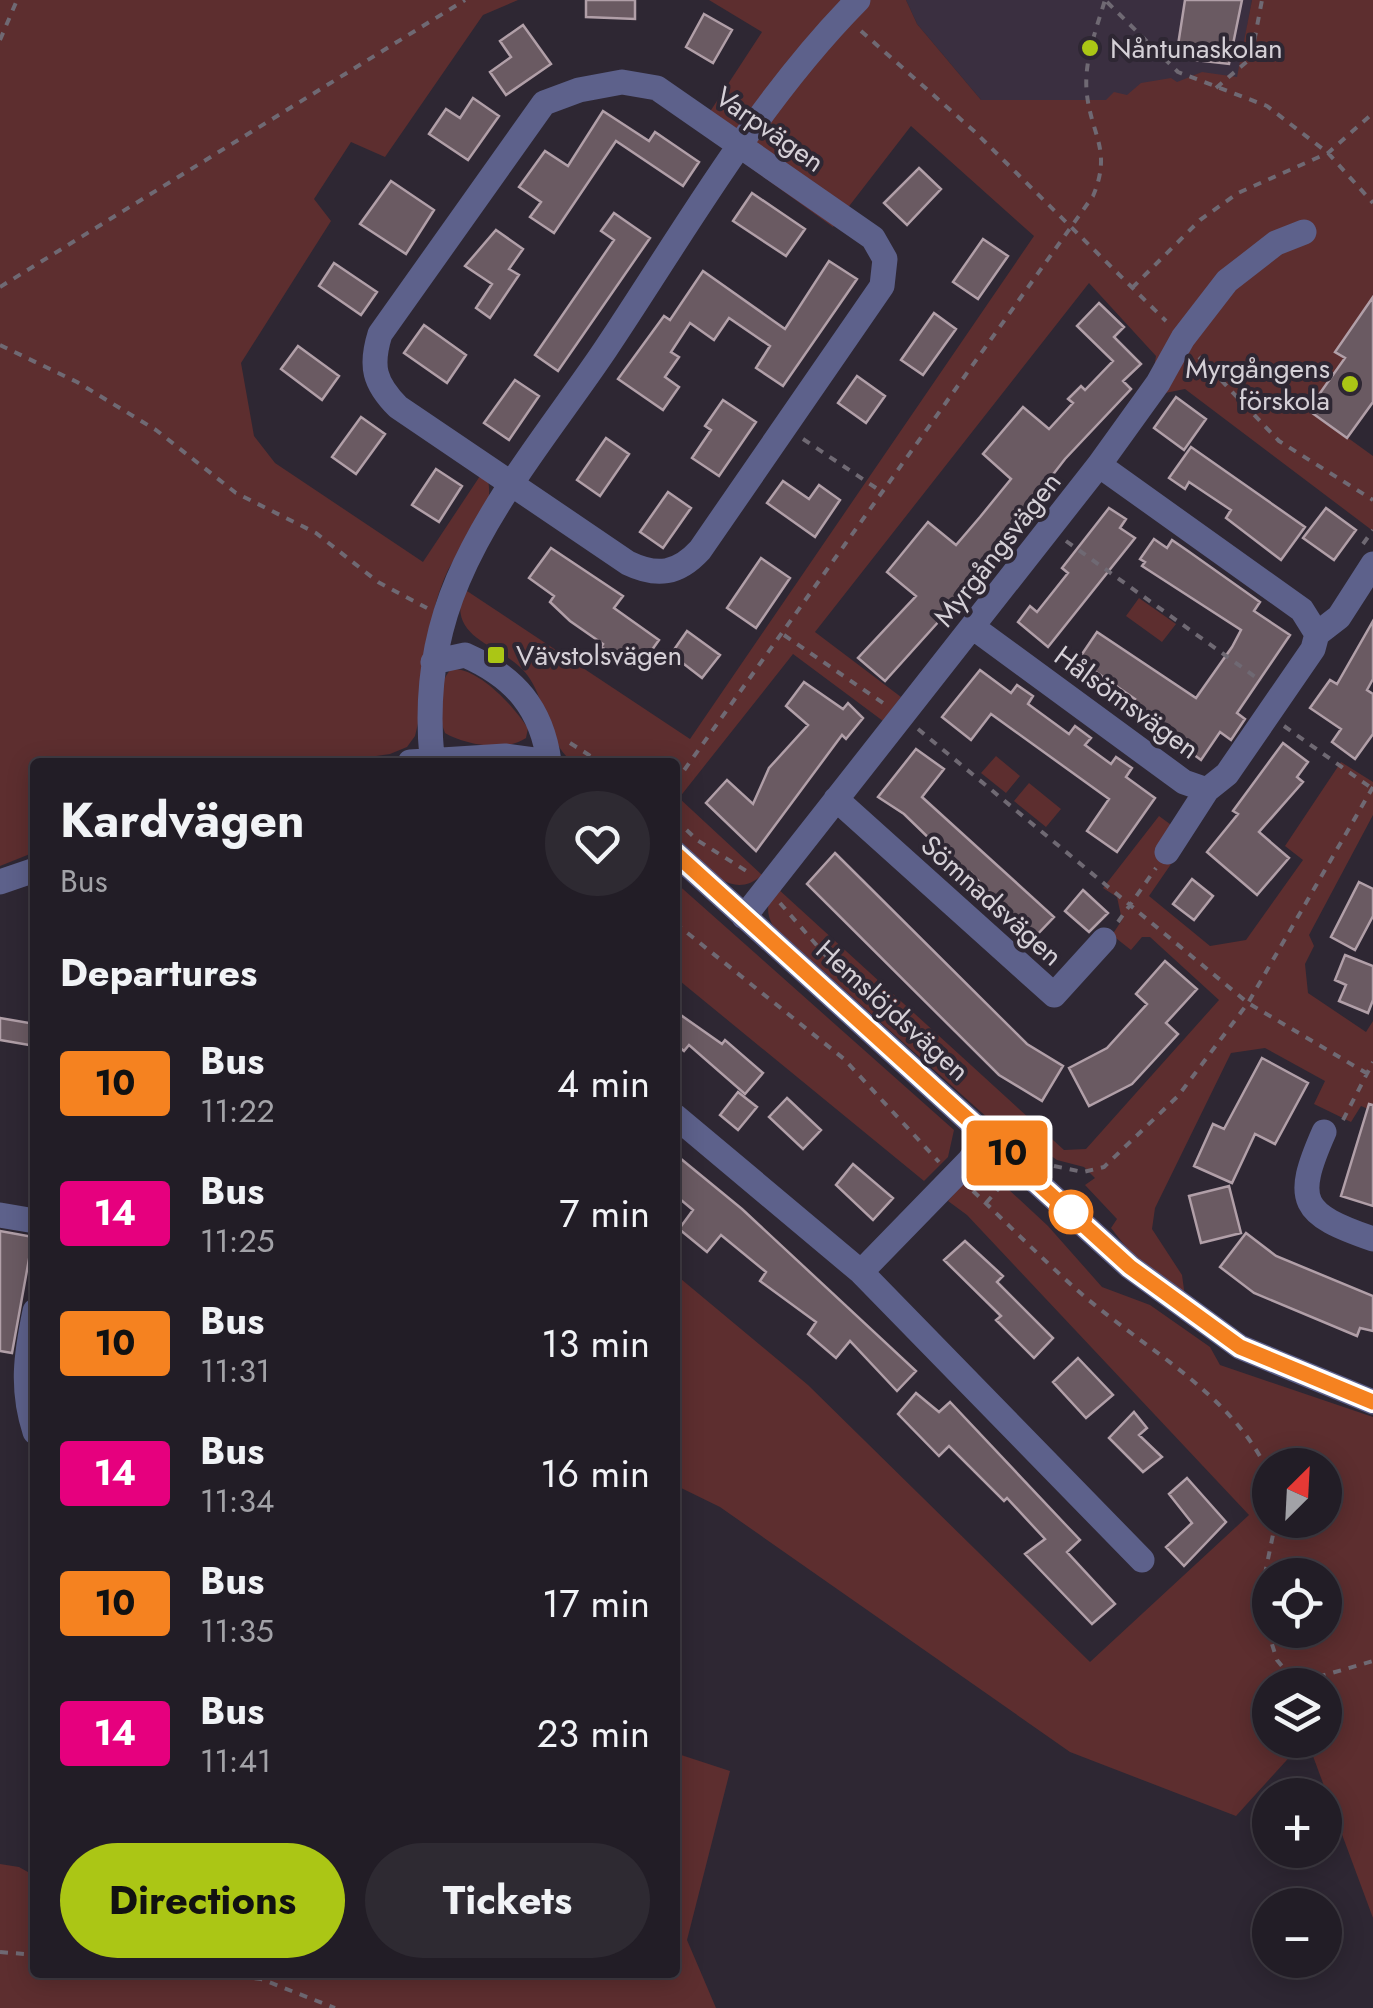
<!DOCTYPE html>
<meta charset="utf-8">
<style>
:root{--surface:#221d26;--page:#2e2a32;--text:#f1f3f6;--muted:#a2a2a7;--line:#3f3b43;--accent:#abc615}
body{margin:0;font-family:Jost,sans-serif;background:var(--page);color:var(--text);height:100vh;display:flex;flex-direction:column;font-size:38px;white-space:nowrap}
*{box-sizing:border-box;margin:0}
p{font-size:32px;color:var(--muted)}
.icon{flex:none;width:55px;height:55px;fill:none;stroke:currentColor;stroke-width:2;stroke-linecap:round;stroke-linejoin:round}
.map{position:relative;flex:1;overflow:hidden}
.drawer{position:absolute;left:30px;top:758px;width:650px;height:1220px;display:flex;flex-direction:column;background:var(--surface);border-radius:10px;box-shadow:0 5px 25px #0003,0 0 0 2px var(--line)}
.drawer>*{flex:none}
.badge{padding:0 20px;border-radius:8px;font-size:35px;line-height:65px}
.needle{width:65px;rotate:24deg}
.controls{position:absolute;left:1252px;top:1448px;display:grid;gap:20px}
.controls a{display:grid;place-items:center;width:90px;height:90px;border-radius:50%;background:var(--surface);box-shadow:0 5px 25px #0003,0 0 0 2px var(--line);font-size:50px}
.map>.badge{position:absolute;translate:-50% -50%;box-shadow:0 0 0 5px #fff}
h2{padding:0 30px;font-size:38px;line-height:90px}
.round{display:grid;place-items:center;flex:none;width:105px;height:105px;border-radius:52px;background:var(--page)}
.head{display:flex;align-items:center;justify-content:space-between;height:170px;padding:0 30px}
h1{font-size:48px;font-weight:700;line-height:75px}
.button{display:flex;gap:20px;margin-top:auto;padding:20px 30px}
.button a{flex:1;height:115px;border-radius:60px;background:var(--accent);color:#111;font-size:40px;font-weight:700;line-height:115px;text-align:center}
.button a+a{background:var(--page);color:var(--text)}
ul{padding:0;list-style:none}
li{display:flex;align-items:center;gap:30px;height:130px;padding:0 30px}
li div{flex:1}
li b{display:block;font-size:38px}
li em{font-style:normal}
li .badge{min-width:110px;font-weight:700;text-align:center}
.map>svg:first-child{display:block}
.built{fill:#3a2f40}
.green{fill:#5d2e2f;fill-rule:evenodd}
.building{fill:#6a5a62;stroke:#b19fa8;stroke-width:2.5}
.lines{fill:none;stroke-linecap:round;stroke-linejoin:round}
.path{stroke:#6f6973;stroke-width:4;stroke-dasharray:8 8;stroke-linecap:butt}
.minor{stroke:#5d618b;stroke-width:25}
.line-casing{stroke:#fff;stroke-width:22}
.line{stroke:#f58220;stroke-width:15}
.poi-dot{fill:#abc615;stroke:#2e2733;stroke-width:4}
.stop-dot{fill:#fff;stroke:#f58220;stroke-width:5}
.labels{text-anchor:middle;stroke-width:8;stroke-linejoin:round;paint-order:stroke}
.poi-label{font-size:28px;fill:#d5d0d7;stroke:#2e2733;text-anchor:start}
.street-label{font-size:28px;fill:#d5d0d7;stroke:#2e2733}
</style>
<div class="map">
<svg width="1373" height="2008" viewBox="0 0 1373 2008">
<rect width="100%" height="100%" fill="#2e2733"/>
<path class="built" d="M 906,0 L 1252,0 L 1238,77 L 1133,100 L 981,100 L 917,24 Z"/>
<path class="green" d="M 0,0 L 518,0 L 483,15 L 385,157 L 351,142 L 314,199 L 331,221 L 241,363 L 254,436 L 275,463 L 423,562 L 480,476 L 488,481 C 496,514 462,543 448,570 C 421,627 431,679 415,736 L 407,747 L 390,754 L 335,762 L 35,762 L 35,852 L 0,866 Z
M 709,0 L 906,0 L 917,24 L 981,100 L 1106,100 L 1114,92 L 1127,95 L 1141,83 L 1171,78 L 1177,82 L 1202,72 L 1237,77 L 1252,0 L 1373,0 L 1373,305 L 1369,303 L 1336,352 L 1344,359 L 1308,409 L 1373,456 L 1373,531 L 1185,389 L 1160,394 L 1153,374 L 1156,356 L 1089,283 L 815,632 L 901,697 L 883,721 L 793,654 L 679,798 L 762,875 C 729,905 700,860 675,836 L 675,762 L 571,761 C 546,738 547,706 530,679 C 508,643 444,644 464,589 L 690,739 L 1034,236 L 911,126 L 833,227 L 698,130 L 762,32 Z
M 1139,598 L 1176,624 L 1162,642 L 1126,616 Z
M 451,669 C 479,667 514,707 528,728 L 526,738 C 506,752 465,745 445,733 C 437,713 436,686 451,669 Z
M 996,756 L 1020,776 L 1006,793 L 981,773 Z
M 1341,762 L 1373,782 L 1373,815 L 1309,935 L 1314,946 L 1305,964 L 1308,993 L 1366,1032 L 1373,1021 L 1373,1111 L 1361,1106 L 1351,1122 L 1314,1104 L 1325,1081 L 1265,1048 L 1231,1053 L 1155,1208 L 1152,1229 L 1182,1275 L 1185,1297 L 1133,1256 L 1111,1228 L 1117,1219 L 1085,1185 L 1095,1178 L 1084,1167 L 1057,1160 L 1026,1139 L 1018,1145 L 773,926 C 765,911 767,902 777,888 L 1064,1150 L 1086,1149 L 1219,1000 L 1150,937 L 1142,937 L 1131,950 L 1112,935 L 1122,920 L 1117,897 L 1103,888 L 1159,816 L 1189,838 L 1149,896 L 1210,946 L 1246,940 L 1303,860 L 1285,846 Z
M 1029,783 L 1061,809 L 1046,827 L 1014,801 Z
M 675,882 L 954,1130 L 948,1157 L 924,1181 L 675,977 Z
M 981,1171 L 994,1176 L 1048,1226 L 1102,1287 L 1150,1305 L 1210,1347 L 1220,1365 L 1373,1417 L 1373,1918 L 1307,1740 L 1325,1740 L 1325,1685 L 1270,1685 L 1270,1740 L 1305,1740 L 1236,1816 L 1070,1752 L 720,1507 L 675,1485 L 675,1274 L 808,1385 L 1090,1662 L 1249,1515 L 967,1215 L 948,1201 L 971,1174 ZM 1270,1465 L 1325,1465 L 1325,1520 L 1270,1520 ZM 1270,1575 L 1325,1575 L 1325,1630 L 1270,1630 Z
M 675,1753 L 730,1771 L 687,1940 L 716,2008 L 0,2008 L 0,1864 L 19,1867 L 35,1876 L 35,1972 L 675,1972 Z"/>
<path class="building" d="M 586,0 L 635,0 L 635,19 L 586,17 Z
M 1185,0 L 1242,0 L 1229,64 L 1176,58 Z
M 704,14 L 732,30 L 713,63 L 686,47 Z
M 523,25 L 551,64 L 506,95 L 490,72 L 511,57 L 500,41 Z
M 473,98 L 499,116 L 468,160 L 429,134 L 446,109 L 460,118 Z
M 603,111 L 649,141 L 655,132 L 699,162 L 683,186 L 616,141 L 554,233 L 530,217 L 541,202 L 519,187 L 545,151 L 568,166 Z
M 919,168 L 941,189 L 907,225 L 884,203 Z
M 391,181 L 434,210 L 406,254 L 360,224 Z
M 752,193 L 805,229 L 786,256 L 733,221 Z
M 614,213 L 650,238 L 558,371 L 535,355 L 614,240 L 601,231 Z
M 496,230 L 523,249 L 509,269 L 519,275 L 490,318 L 476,308 L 492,284 L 465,266 Z
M 983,239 L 1008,256 L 978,299 L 953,282 Z
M 829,261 L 857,279 L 783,386 L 756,368 L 770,346 L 729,318 L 714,340 L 690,323 L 671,352 L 679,357 L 665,377 L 679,387 L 663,410 L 618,379 L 664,316 L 670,320 L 703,271 L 785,329 Z
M 334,263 L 377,292 L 361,315 L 319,286 Z
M 1373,297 L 1373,402 L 1347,438 L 1308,410 L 1345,358 L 1335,352 Z
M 1099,303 L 1124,327 L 1114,337 L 1141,364 L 1123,381 L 1131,389 L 1065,459 L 940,620 L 885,681 L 858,658 L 916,596 L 887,572 L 928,522 L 956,545 L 980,517 L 1011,479 L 983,454 L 1023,407 L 1049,429 L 1073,403 L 1068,399 L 1081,386 L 1085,390 L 1113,361 L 1077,326 Z
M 934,313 L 956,329 L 923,375 L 901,360 Z
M 424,325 L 466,355 L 447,383 L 404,353 Z
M 298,346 L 339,376 L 322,400 L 281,369 Z
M 857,376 L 885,396 L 866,423 L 838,403 Z
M 515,380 L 539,396 L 509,440 L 484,423 Z
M 1176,397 L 1206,419 L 1184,450 L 1154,428 Z
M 723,400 L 756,422 L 719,476 L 692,458 L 711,430 L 705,426 Z
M 361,417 L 385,434 L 356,474 L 332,457 Z
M 606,438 L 629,454 L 600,496 L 577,480 Z
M 1191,447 L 1305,527 L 1281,560 L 1226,518 L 1231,510 L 1189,482 L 1185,489 L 1169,478 Z
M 436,469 L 462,486 L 439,522 L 412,505 Z
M 783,481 L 809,499 L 819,485 L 840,500 L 815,537 L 767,503 Z
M 668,492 L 691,508 L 663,548 L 640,532 Z
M 1109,508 L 1126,519 L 1120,528 L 1135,538 L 1048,647 L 1018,622 L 1030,606 L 1037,612 L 1068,573 L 1062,568 Z
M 1326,508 L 1356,530 L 1334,560 L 1303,538 Z
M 1154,539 L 1167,548 L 1172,540 L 1188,551 L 1260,602 L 1254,611 L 1290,635 L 1237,713 L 1245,719 L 1231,740 L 1220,732 L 1201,760 L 1129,707 L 1135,699 L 1093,670 L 1088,676 L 1074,666 L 1097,632 L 1196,698 L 1232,647 L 1241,630 L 1142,566 L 1145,562 L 1140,559 Z
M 551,548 L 623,596 L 614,608 L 659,640 L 639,668 L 601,647 L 603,644 L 570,621 L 550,602 L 554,596 L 529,578 Z
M 761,558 L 790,578 L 756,628 L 727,608 Z
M 1373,621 L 1373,679 L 1367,690 L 1373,694 L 1373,734 L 1355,759 L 1332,742 L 1341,729 L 1310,708 L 1330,680 L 1337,684 Z
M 687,631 L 720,655 L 702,678 L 671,654 Z
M 980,670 L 1011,693 L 1017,685 L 1033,696 L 1028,704 L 1069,734 L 1075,726 L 1091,738 L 1085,745 L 1111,764 L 1116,757 L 1132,768 L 1126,777 L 1155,798 L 1117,852 L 1087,831 L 1109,799 L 991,714 L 971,740 L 942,717 Z
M 804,682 L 843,709 L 848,703 L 863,718 L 846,739 L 842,735 L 756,851 L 706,803 L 727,780 L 753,804 L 769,768 L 808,725 L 786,706 Z
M 1283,743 L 1308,762 L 1297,777 L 1303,782 L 1259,832 L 1289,858 L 1257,895 L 1207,852 L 1238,814 L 1233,811 Z
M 916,749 L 944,769 L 922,797 L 1054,917 L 1033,939 L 971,873 L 968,876 L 904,814 L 878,797 Z
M 835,853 L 1027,1044 L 1063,1066 L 1042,1101 L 999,1075 L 807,884 Z
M 1192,879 L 1213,896 L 1194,920 L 1173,904 Z
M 1359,882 L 1373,889 L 1373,916 L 1355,950 L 1331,937 Z
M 1083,890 L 1108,913 L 1089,932 L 1065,911 Z
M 1345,955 L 1373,966 L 1373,1000 L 1368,1013 L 1339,1001 L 1346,985 L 1335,980 Z
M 1165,961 L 1197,989 L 1166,1023 L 1178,1034 L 1132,1084 L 1089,1106 L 1069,1068 L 1107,1048 L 1147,1004 L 1136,994 Z
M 675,1011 L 722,1044 L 725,1040 L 763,1073 L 745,1094 L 689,1045 L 684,1051 L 675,1044 Z
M 0,1018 L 35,1024 L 35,1046 L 0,1040 Z
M 1262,1058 L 1308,1083 L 1275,1144 L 1255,1134 L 1232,1183 L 1194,1166 L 1213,1124 L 1224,1129 Z
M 738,1092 L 757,1107 L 738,1130 L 720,1115 Z
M 787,1098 L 821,1130 L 803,1149 L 769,1117 Z
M 1369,1104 L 1373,1105 L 1373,1206 L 1341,1196 Z
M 675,1154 L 742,1209 L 916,1371 L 897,1391 L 850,1341 L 836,1358 L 808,1334 L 816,1322 L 760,1281 L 766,1272 L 721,1235 L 707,1252 L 679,1229 L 693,1210 L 675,1195 Z
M 853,1164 L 893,1198 L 873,1220 L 836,1185 Z
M 1229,1186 L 1241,1233 L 1201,1243 L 1189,1196 Z
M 0,1231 L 33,1237 L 12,1353 L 0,1351 Z
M 1246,1233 L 1276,1256 L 1373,1296 L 1373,1331 L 1360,1328 L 1357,1336 L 1254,1293 L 1220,1267 Z
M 965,1241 L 1003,1276 L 997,1282 L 1053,1338 L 1034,1358 L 996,1320 L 1001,1316 L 944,1260 Z
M 1078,1358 L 1113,1395 L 1086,1418 L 1053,1382 Z
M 916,1393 L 939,1412 L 950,1402 L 1080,1540 L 1067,1552 L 1115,1604 L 1092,1624 L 1025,1554 L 1045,1539 L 1007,1498 L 1004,1501 L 949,1446 L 939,1456 L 898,1414 Z
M 1134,1412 L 1147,1428 L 1139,1435 L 1162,1457 L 1143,1472 L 1109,1438 Z
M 1187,1478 L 1226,1522 L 1184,1566 L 1166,1547 L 1192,1523 L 1169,1494 Z"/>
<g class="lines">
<path class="path" d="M 1107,2 L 1178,72 L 1267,106 L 1328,153 L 1373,203
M 861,31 L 974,131 L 1166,321
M 0,40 L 17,0
M 1216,88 L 1251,58 L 1262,0
M 0,287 L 465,0
M 1132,288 L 1200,220 L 1238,193 L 1328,153 L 1373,113
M 0,345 L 77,382 L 156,430 L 236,493 L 316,533 L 378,582 L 427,608
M 1199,357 L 1279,441 L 1373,500
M 803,439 L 882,492
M 1066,541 L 1261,681
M 1363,544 L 1373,530
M 784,635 L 883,703
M 1284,726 L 1370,787
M 918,729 L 1248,1003 L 1373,1077
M 570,743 L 600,762
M 675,783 L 1093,196 C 1112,151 1092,136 1087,95 C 1083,63 1096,30 1105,0
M 675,819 L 697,840 L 748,872
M 780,903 L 833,964
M 1118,922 L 1156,868
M 675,923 L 844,1059 L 939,1162
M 1343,1120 L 1373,1062
M 1054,1166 L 1083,1172 L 1104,1167 L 1178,1096 L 1248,1003 L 1373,787
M 973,1191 C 1010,1226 1046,1263 1084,1296 C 1148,1351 1235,1396 1270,1476
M 986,1203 L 1006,1180
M 1276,1520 L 1259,1603 L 1277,1660 L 1285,1670 L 1311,1679 L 1373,1661
M 0,1952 L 35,1955
M 207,1972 L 261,1979 L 335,2008"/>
<path class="minor" d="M 622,82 L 657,88 L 873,238 L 885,259 L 882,286 L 700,550 C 678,574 657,577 628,563 L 398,407 C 374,383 370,366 380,334 L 544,103 L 579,90 Z
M 974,628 L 1184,782 L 1207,790 L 1227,774 L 1313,649 L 1317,634 L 1302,610 L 1099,465
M 1317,634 L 1339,617 L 1373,564
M 433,662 L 465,655 C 515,677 542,709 549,762
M 432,758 C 426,697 434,636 458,580 C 493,498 555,424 605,350 C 684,232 757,102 858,0
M 410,762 L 505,756 L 549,762
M 836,799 L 1054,995 L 1104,940
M 1167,852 L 1207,790
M 675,853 L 1130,1267 L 1240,1347 L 1373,1402
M 0,882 L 35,870
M 744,917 L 1099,465 L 1158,383 L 1183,338 L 1227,281 L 1276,243 L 1304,232
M 675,1116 L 861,1272 L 1142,1560
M 1324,1132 C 1293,1202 1301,1214 1373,1239
M 0,1215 L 35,1221
M 861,1272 L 969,1161 L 987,1135
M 35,1311 C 26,1355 21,1389 35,1432"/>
</g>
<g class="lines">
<g class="line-casing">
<path id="line" d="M 675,853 L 1130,1267 L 1240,1347 L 1373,1402"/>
</g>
<use href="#line" class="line"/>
</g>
<g class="poi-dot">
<circle cx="1090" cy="48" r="10"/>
<circle cx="1350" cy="384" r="10"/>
<rect x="486" y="645" width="20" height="20" rx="5"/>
</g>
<circle class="stop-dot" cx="1071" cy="1212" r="20"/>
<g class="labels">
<g class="poi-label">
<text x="1110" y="58">Nåntunaskolan</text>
<text x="1330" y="378" text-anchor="end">Myrgångens<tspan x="1330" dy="32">förskola</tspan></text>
<text x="516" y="665">Vävstolsvägen</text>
</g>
<g class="street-label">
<text transform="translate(770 129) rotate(35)" y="10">Varpvägen</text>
<text transform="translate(997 549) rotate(-52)" y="10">Myrgångsvägen</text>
<text transform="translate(1127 702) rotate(36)" y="10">Hålsömsvägen</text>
<text transform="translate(992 900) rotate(42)" y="10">Sömnadsvägen</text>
<text transform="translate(893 1010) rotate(42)" y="10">Hemslöjdsvägen</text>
</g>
</g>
</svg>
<div class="controls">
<a><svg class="needle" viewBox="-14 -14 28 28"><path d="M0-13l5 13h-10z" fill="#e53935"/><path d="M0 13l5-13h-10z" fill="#a2a2a7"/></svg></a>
<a><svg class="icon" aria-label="locate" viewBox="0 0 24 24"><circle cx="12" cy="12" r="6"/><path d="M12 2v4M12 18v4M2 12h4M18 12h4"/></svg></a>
<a><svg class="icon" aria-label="layers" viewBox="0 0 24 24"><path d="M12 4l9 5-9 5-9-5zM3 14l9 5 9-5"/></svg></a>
<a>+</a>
<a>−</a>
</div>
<b class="badge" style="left:1007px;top:1153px;background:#f58220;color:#111">10</b>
<section class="drawer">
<div class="head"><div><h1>Kardvägen</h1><p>Bus</p></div><a class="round"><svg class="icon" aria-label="heart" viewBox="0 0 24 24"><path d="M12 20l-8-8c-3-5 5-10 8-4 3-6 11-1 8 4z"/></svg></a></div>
<h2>Departures</h2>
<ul>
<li><span class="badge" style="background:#f58220;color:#111">10</span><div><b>Bus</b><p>11:22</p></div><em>4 min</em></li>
<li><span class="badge" style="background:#e6007e;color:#fff">14</span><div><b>Bus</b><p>11:25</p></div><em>7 min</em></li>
<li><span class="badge" style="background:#f58220;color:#111">10</span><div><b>Bus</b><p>11:31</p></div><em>13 min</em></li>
<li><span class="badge" style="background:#e6007e;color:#fff">14</span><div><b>Bus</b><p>11:34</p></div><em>16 min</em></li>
<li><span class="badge" style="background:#f58220;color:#111">10</span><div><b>Bus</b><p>11:35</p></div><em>17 min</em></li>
<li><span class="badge" style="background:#e6007e;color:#fff">14</span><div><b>Bus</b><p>11:41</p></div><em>23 min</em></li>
</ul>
<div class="button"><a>Directions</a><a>Tickets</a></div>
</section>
</div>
